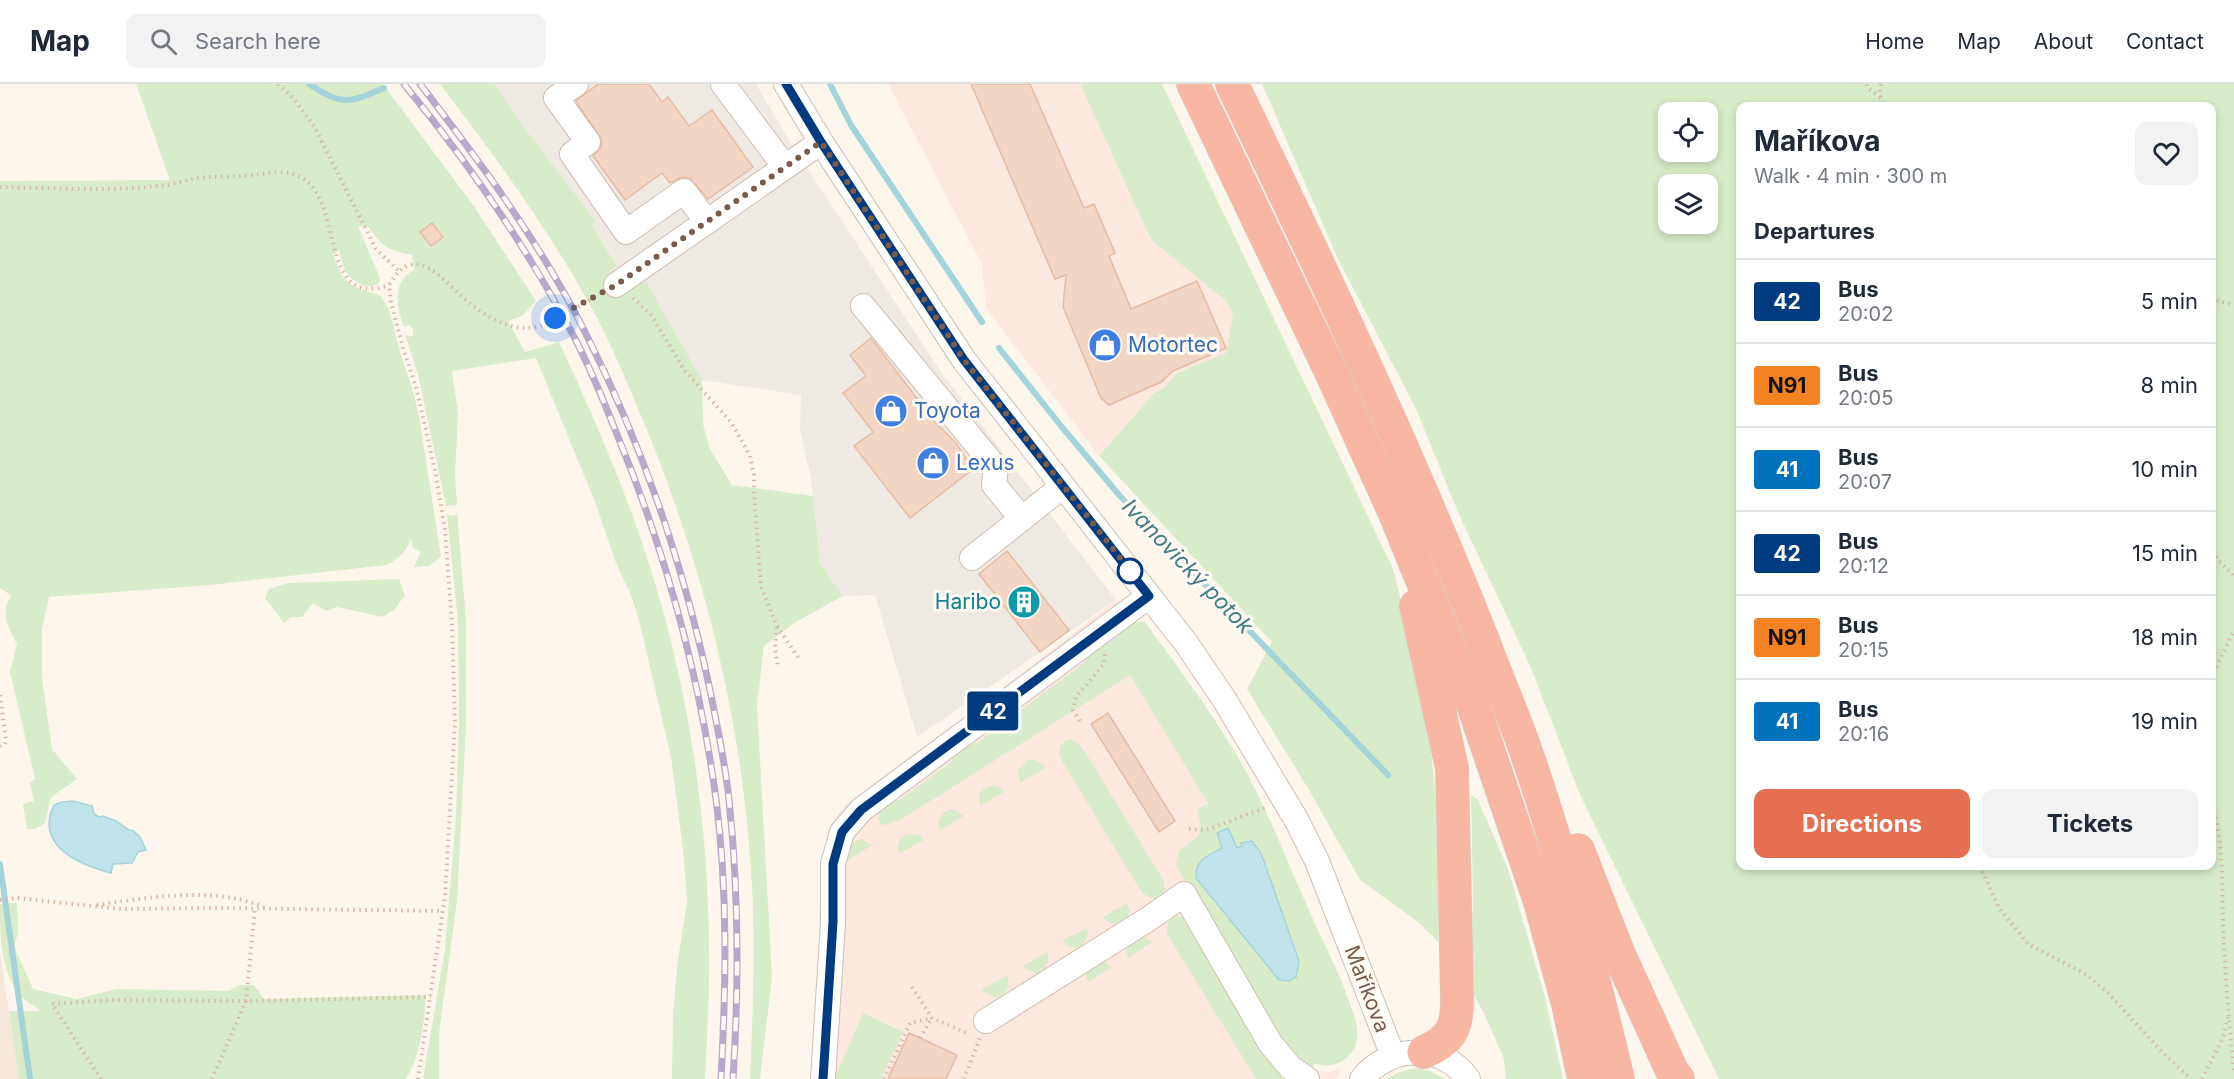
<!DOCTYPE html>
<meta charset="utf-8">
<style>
:root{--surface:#fff;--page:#f2f2f3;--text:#1f2937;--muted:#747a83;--line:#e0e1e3;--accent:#e76f51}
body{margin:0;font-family:Inter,sans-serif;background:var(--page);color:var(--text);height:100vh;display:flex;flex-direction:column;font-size:22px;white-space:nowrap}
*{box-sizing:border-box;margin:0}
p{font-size:20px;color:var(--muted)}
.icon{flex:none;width:33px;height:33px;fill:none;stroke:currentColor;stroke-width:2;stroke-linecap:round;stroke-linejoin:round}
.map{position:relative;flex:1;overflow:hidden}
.panel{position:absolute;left:1736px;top:18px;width:480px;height:768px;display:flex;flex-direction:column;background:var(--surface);border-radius:12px;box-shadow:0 3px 9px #0003}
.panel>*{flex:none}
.badge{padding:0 12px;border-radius:4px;font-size:21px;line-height:39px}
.buttons{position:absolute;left:1658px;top:18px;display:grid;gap:12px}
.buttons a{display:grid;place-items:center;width:60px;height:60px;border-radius:12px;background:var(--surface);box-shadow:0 3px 9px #0003;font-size:30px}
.you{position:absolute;width:30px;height:30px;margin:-15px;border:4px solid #fff;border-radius:50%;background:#1a73e8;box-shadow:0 0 0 9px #1a73e833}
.map>.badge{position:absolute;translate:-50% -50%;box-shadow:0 0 0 3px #fff}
h2{padding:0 18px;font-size:22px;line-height:54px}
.round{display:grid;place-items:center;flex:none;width:63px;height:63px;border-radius:12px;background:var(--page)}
.head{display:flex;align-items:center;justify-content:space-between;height:102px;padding:0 18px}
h1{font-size:28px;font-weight:700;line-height:45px}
.primary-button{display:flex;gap:12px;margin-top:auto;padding:12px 18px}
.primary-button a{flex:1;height:69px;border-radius:12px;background:var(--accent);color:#fff;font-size:24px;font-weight:700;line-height:69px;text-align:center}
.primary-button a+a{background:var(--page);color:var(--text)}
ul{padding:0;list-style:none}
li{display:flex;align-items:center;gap:18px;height:84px;padding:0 18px;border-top:2px solid var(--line)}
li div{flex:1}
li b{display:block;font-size:22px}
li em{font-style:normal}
li .badge{min-width:66px;font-weight:700;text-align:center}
header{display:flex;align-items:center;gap:36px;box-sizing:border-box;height:84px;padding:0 30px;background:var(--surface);border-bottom:2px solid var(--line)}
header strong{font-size:28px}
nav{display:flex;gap:33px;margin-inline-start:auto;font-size:21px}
.search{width:420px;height:54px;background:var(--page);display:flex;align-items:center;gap:15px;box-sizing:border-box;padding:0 21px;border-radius:12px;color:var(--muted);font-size:22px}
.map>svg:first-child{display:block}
.residential{fill:#f5e8da}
.commercial{fill:#fde8e0}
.industrial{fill:#efe9e4}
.green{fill:#d8ecc9;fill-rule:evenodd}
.water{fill:#bfe3e8;stroke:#a5d3da;stroke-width:1.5}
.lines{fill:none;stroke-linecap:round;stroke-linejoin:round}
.stream{stroke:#a5d3da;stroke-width:6}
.building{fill:#f3d5c3;stroke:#e6bba3;stroke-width:1.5}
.minor-casing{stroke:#d1beb0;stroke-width:26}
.highway-casing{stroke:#dad1cd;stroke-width:34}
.path{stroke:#d9b8a5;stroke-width:4;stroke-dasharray:1.5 4.5;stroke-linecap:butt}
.minor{stroke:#fff;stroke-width:24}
.highway{stroke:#f7b7a3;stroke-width:33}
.rail-casing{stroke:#b9a8c9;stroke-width:7}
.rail{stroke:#fffaf3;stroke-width:4.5;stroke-dasharray:14;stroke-linecap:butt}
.line-casing{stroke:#fff;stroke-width:14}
.line{stroke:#003b80;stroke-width:9}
.walk{stroke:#7a5c4d;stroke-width:6;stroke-dasharray:0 10.8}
.stop-dot{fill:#fff;stroke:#003b80;stroke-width:3}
.labels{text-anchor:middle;stroke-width:6;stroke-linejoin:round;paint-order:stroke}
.shop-label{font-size:21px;fill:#366cbe;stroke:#fffaf3;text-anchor:start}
.culture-label{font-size:21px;fill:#0d838f;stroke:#fffaf3;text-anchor:end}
.street-label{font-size:21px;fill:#7a5c4d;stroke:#fffaf3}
.water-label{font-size:22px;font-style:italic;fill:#437c86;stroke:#fffaf3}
</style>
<header>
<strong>Map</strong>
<div class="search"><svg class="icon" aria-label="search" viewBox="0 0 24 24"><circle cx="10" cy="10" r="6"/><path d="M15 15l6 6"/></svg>Search here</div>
<nav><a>Home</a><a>Map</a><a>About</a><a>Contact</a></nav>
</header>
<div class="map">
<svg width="2234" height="995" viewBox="0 0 2234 995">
<rect width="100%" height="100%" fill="#fdf6ec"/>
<path class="residential" d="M 0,868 L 19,995 L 0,995 Z"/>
<path class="commercial" d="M 888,0 L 1080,0 L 1151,156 L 1226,217 L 1233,231 L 1227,269 L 1177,289 L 1165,303 L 1154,309 L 1099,372 L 986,224 L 982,180 Z
M 1116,516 L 1176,592 L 1260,721 L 1177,771 L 1177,780 L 1309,983 L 1326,989 L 1341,984 L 1337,995 L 812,995 L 818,910 L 820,809 L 824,765 L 832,743 L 840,728 L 851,716 L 974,626 Z"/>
<path class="industrial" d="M 494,0 L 756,0 L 790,58 L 941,288 L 1116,516 L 917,653 L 875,511 L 843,512 L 820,479 L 811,394 L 800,347 L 801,311 L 702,296 L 644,194 L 611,191 L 610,186 L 617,180 L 591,141 L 595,138 L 527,47 Z"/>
<path class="green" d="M 136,0 L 383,0 L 473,121 L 536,217 L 522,232 L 508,237 L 525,268 L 559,258 C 589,323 618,388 641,456 C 686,586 708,726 709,863 C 710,907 707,951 705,995 L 672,995 L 673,932 L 677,883 L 687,817 L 683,765 L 671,673 L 639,536 L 631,511 L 616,479 L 595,418 L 536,274 L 452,287 L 458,330 L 455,392 L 457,421 L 446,422 L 418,291 L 405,250 L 409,253 L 413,251 L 413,245 L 409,241 L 404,243 C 397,223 391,198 414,186 L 412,171 C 387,166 383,163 368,143 L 358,142 L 379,192 L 380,198 C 370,208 354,199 347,189 C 342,182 341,173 339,166 L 333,171 L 342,192 L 353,202 L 381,212 L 389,225 L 399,264 L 413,307 L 419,332 L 441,473 L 429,482 L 414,483 L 421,468 L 413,464 L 411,454 C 406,468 400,474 386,481 L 210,501 L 49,513 L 42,545 L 42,594 L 52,665 L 77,695 L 51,713 L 45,739 L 35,745 L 27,745 L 23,720 L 34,717 L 30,699 L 35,695 L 10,588 L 17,560 C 7,543 0,525 12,512 L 0,504 L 0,97 L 170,96 Z
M 440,0 L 494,0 L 527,47 L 596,138 L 591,141 L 617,181 L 610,187 L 611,191 L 644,194 L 702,296 L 703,340 L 710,365 L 732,401 L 813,412 L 820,479 L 843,512 L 794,539 L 764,562 L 757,621 L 772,893 L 760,995 L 750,995 C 753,925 756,855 751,786 C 741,632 703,481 644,339 C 630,305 615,269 598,236 C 554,152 497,75 440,0 Z
M 1080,0 L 1162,0 L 1393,485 L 1424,606 L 1435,703 L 1440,800 L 1438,858 L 1418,838 L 1360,796 L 1306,701 L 1247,605 L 1272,558 L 1099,372 L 1154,309 L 1165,303 L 1177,289 L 1226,269 L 1233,231 L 1226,217 L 1151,156 Z
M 1262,0 L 2234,0 L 2234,995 L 1719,995 L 1581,713 L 1531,584 L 1458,428 L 1416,325 L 1338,175 ZM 1740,22 L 2211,22 L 2211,782 L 1740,782 ZM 1668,28 L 1707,28 L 1707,68 L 1668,68 ZM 1668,100 L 1707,100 L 1707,140 L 1668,140 Z
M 457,429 L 466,537 L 466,640 L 457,817 L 439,949 L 439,995 L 423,995 L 445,865 L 456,733 L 459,638 L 458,538 L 447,430 L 454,432 Z
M 399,495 L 405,511 L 395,525 L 382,533 L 338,523 L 326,527 L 313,519 L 302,533 L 290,533 L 284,539 L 265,514 L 269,505 L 289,499 Z
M 1137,538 L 1145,538 C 1176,581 1209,624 1236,670 C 1266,720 1285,774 1309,826 C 1322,856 1337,884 1348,914 C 1351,924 1356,934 1357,944 C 1361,970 1338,988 1314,979 L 1313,984 L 1309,983 L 1281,954 L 1192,812 L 1176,780 L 1178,768 C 1197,752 1206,754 1197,726 L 1208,719 L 1130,591 L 902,735 L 886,741 L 880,740 L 878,735 L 880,727 L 885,721 L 901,715 L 951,678 L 951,671 L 965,659 L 977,659 L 1085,578 L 1094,561 L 1123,540 Z
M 1071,655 L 1082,663 L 1164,797 L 1165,806 L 1159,814 L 1153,815 L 1142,809 L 1059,672 L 1060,662 L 1066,656 Z
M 1028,676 L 1035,676 L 1044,682 L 1044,685 L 1020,699 L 1018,686 Z
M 995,701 L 1001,704 L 1004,708 L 980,722 L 979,711 L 982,705 Z
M 1471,711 L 1478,716 L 1508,785 L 1545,913 L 1563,995 L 1506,995 L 1504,975 L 1484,929 L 1470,905 L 1473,817 Z
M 953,725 L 964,732 L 940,746 L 938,740 C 941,731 944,726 953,725 Z
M 906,750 L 920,751 L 924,756 L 900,769 L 897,764 L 900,755 Z
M 861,755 L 872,761 L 848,777 L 846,769 L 849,761 Z
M 17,819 L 18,849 L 14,862 L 33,905 L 77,915 L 116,905 L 228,907 L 240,901 L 254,901 L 264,915 L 426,911 C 424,940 421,970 406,995 L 19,995 L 9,927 L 41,927 C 34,921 24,917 19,910 C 0,884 0,851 0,820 Z
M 1126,819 L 1130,825 L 1128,833 L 1124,839 C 1115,841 1109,840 1103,833 Z
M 1175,831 L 1183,834 L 1188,839 L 1267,977 L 1287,995 L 1256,995 L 1167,850 L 1168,837 Z
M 1087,844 L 1088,851 L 1081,864 L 1068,863 L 1063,856 Z
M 1135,851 L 1144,853 L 1152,858 L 1128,874 L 1125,862 Z
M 1047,868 L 1049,875 L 1044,887 C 1035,891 1030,889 1023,882 Z
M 1100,876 L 1112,883 L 1088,898 L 1085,888 Z
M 1007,891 C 1011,902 1008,910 996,914 L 981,906 Z
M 863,929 L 903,948 L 881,995 L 834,995 Z
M 1416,984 L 1430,987 L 1446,995 L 1387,995 L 1399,988 Z"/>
<path class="water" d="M 73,717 L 92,722 L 94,730 L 99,733 L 103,732 L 116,737 L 129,746 L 132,746 L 140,753 L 146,766 L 138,768 L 132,779 L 113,780 L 111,789 C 80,781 34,762 54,721 L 62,718 Z
M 1228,744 L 1237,764 L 1242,762 L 1241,759 L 1252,757 L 1261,769 L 1299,877 L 1296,893 L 1289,897 L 1279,896 L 1196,794 C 1195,775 1208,772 1222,764 L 1217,749 Z"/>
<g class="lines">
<path class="stream" d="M 309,0 C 342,22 349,19 384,4
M 830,0 L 851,41 L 982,238
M 999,264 L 1061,342 L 1120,412 L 1388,691
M 0,780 L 30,995"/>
</g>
<path class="building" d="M 598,0 L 649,0 L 662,18 L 668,13 L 689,42 L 712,26 L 753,83 L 708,115 L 690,94 L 682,93 L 670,99 L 662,89 L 625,116 L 593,72 L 601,64 L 602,56 L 576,17 Z
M 971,0 L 1030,0 L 1084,124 L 1094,120 L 1115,169 L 1109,172 L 1131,225 L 1197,197 L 1226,264 L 1173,287 L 1161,298 L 1109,321 L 1101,314 L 1063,223 L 1066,191 L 1055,195 Z
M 432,139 L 443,153 L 431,162 L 420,148 Z
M 871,254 L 934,337 L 956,359 L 973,385 L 910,434 L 854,362 L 873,348 L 843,309 L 866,292 L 850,271 Z
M 1007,467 L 1069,546 L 1040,568 L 979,490 Z
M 1108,629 L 1175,737 L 1159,748 L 1091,640 Z
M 909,949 L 957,971 L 946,995 L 888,995 Z"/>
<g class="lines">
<g class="minor-casing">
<path id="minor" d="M 576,0 L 556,14 L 588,58 L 572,70 L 626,148 L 684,107 L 707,138
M 723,0 L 785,83
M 786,0 L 821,58 L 964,276 L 1186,559 L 1224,615 L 1297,737 L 1317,777 L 1393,972
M 616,201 L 821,58
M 863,222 L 996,384 L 994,401 L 1022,435
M 972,474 L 1063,402
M 986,937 L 1150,834 L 1184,810 L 1270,959 L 1290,983 L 1307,995
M 823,995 L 833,838 L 833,780 L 842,748 L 861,726 L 1149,512
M 1362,995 C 1389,961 1442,958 1468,995"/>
</g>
<g class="highway-casing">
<path id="highway" d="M 1193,0 L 1331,288 L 1396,432 L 1474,624 L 1540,818 L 1568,920 L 1584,995
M 1232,0 C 1320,182 1407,365 1482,554 C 1495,589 1510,623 1523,659 C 1562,769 1591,882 1618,995
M 1416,522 L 1452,684 L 1457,911 C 1458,941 1453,956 1424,968
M 1578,766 L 1618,868 L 1672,987 L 1678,995"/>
</g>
<path class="path" d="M 278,0 L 294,15 L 314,42 L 376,165 L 399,187
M 1867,0 L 1869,5 L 1881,14
M 1881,0 L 1880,7 L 1882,22
M 0,103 C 54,104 111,108 165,101 C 175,100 186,96 196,94 C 216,92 236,93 256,91 C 269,89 283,86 296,91 C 347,109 315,227 389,201
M 633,214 L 652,232 L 685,287 L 731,338 L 750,372 L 754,391 L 754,409 L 761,503 L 777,542 L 800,576
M 2211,215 L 2234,221
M 2211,469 L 2234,492
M 777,543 L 775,564 L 778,584
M 2211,594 L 2234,546
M 0,611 L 6,657 L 5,660 L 0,662
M 1080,637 L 1073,626 L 1076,613 L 1104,580 L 1105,570
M 2211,716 C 2224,757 2222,798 2223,840 C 2225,889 2229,939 2234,988
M 1189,745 L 1206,746 L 1265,724
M 1980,782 L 1999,824 L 2028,860 L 2087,891 L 2108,909 L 2163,969 L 2191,995
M 0,816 L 17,814 L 121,825 L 223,824 L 443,827
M 97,821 C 151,813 213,802 264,823
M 912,903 L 932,934 L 969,950
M 920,954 L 932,934
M 101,995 L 52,920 L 113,916 L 246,917 L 431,913
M 212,995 L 246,917 L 255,824
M 418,995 L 445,812 L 455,639 L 452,540 L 445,446 L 436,391 L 416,303 L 403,264 L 391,219 L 389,201 C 415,155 443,197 467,217 C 484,231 503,243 525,244 C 545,246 580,221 599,211
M 884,995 L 910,939 L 932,934
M 964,995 L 980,954
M 2202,995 L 2223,954 L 2228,932"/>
<use href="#minor" class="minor"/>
<use href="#highway" class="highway"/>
<g class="rail-casing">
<path id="rail" d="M 404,0 C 467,77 526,162 572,249 C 589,281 603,315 616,348 C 665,466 699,589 716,715 C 728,808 726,902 721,995
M 420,0 C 480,78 539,157 584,246 C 644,364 687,490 713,621 C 719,652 726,684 729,716 C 739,809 739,902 733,995"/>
</g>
<use href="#rail" class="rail"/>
</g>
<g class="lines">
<g class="line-casing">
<path id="line" d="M 786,0 L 821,58 L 964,276 L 1149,512 L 861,726 L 842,748 L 833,780 L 833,838 L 823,995"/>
</g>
<use href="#line" class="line"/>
<path class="walk" d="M 555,234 L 616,201 L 821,58 L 964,276 L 1132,489 L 1130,487"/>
</g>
<defs>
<g id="shop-disc" transform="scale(1.725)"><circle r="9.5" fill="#3f7fe0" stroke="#fffaf3"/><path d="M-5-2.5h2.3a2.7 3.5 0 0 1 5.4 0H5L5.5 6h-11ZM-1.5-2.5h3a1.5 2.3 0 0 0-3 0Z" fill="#fff"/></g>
<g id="building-disc" transform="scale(1.725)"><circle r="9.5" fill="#0f9aa8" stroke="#fffaf3"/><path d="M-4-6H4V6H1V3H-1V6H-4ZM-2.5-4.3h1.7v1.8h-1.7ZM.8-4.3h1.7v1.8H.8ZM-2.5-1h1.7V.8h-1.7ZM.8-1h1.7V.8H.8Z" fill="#fff"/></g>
</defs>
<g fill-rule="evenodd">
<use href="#shop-disc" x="1105" y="261"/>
<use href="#shop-disc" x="891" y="327"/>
<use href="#shop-disc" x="933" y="379"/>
<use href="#building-disc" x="1024" y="518"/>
</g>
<circle class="stop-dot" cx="1130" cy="487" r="12"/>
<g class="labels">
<g class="shop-label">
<text x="1128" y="268">Motortec</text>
<text x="914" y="334">Toyota</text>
<text x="956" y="386">Lexus</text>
</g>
<g class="culture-label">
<text x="1001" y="525">Haribo</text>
</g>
<g class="street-label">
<text transform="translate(1367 905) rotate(69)" y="7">Maříkova</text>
</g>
<g class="water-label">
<text transform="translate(1188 482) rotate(46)" y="8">Ivanovický potok</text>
</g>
</g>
</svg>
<div class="buttons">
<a><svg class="icon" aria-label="locate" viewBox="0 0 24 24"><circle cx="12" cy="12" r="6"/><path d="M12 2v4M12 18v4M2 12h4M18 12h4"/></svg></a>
<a><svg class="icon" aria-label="layers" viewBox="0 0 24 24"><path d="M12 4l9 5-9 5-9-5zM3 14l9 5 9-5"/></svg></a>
</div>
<div class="you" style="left:555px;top:234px"></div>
<b class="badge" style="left:993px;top:627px;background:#003b80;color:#fff">42</b>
<section class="panel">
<div class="head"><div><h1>Maříkova</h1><p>Walk · 4 min · 300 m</p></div><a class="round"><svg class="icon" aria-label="heart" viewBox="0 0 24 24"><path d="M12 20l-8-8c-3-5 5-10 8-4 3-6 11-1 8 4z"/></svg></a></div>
<h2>Departures</h2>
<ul>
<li><span class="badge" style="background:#003b80;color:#fff">42</span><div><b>Bus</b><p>20:02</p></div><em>5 min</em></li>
<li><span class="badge" style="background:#f58220;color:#111">N91</span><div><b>Bus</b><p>20:05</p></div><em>8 min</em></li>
<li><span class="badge" style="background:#0072bc;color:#fff">41</span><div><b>Bus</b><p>20:07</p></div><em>10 min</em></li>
<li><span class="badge" style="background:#003b80;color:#fff">42</span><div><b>Bus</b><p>20:12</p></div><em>15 min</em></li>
<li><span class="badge" style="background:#f58220;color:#111">N91</span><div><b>Bus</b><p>20:15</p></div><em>18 min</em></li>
<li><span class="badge" style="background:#0072bc;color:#fff">41</span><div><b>Bus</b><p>20:16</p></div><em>19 min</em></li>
</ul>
<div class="primary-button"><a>Directions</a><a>Tickets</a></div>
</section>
</div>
